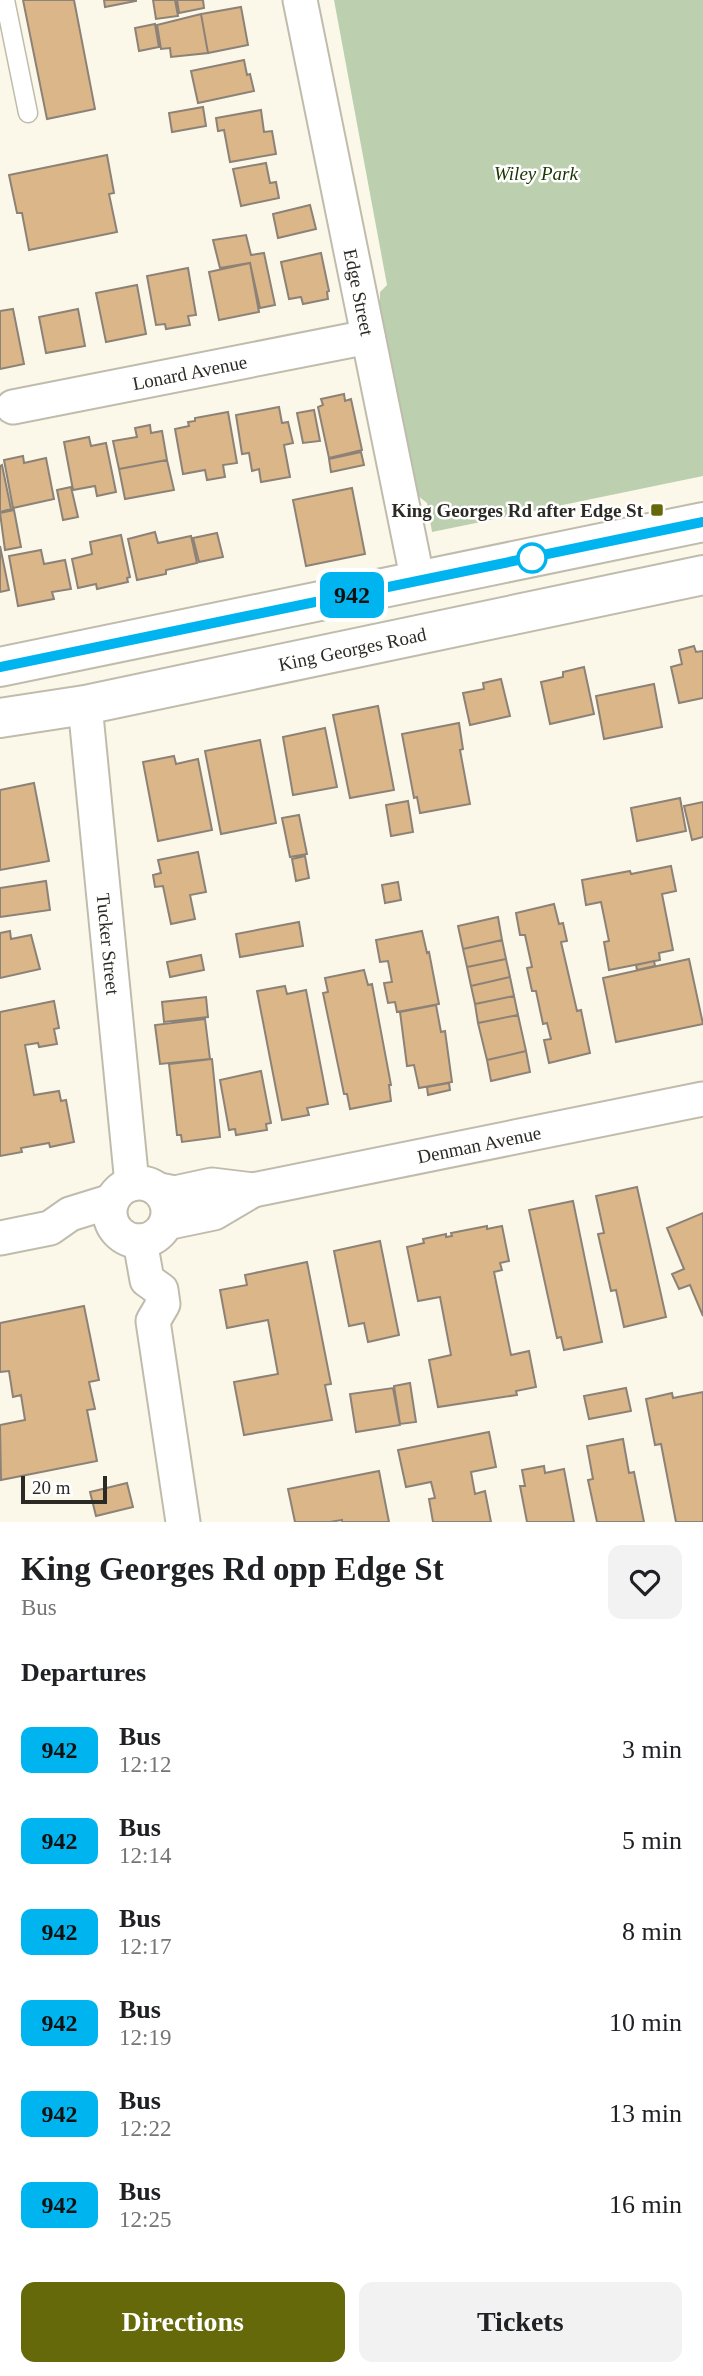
<!DOCTYPE html>
<style>
:root{--surface:#fff;--page:#f2f2f2;--text:#202124;--muted:#757577;--accent:#656909}
body{margin:0;font-family:"Times New Roman",serif;background:var(--page);color:var(--text);height:100vh;display:flex;flex-direction:column;font-size:26px;white-space:nowrap}
*{box-sizing:border-box;margin:0}
p{font-size:23px;color:var(--muted)}
.icon{flex:none;width:38px;height:38px;fill:none;stroke:currentColor;stroke-width:2;stroke-linecap:round;stroke-linejoin:round}
.map{position:relative;height:1522px;overflow:hidden}
.drawer{display:flex;flex-direction:column;background:var(--surface);flex:1}
.drawer>*{flex:none}
.badge{padding:0 14px;border-radius:10px;font-size:24px;line-height:46px}
.scale{position:absolute;left:21px;bottom:18px;width:86px;box-sizing:border-box;padding-left:7px;border:4px solid #2c2a25;border-top:0;font-size:19px;line-height:24px;white-space:nowrap;color:#2c2a25;-webkit-text-stroke:5px #fff;paint-order:stroke}
.map>.badge{position:absolute;translate:-50% -50%;box-shadow:0 0 0 4px #fff}
h2{padding:0 21px;font-size:26px;line-height:63px}
.round{display:grid;place-items:center;flex:none;width:74px;height:74px;border-radius:14px;background:var(--page)}
.headline{display:flex;align-items:center;justify-content:space-between;height:119px;padding:0 21px}
h1{font-size:33px;font-weight:600;line-height:52px}
.primary-button{display:flex;gap:14px;margin-top:auto;padding:14px 21px}
.primary-button a{flex:1;height:80px;border-radius:14px;background:var(--accent);color:#fff;font-size:28px;font-weight:600;line-height:80px;text-align:center}
.primary-button a+a{background:var(--page);color:var(--text)}
ul{padding:0;list-style:none}
li{display:flex;align-items:center;gap:21px;height:91px;padding:0 21px}
li div{flex:1}
li b{display:block;font-size:26px}
li em{font-style:normal}
li .badge{min-width:77px;font-weight:700;text-align:center}
.map>svg:first-child{display:block}
.green{fill:#bccfaf}
.building{fill:#dbb688;stroke:#8c8277;stroke-width:2}
.lines{fill:none;stroke-linecap:round;stroke-linejoin:round}
.lane-casing{stroke:#c0bcad;stroke-width:21}
.street-casing{stroke:#c0bcad;stroke-width:37}
.highway-casing{stroke:#c0bcad;stroke-width:42}
.lane{stroke:#fff;stroke-width:18}
.street{stroke:#fff;stroke-width:33}
.highway{stroke:#fff;stroke-width:38}
.line-casing{stroke:#fff;stroke-width:16}
.line{stroke:#00b5ef;stroke-width:10}
.poi-dot{fill:#656909;stroke:#fff;stroke-width:2.5}
.stop-dot{fill:#fff;stroke:#00b5ef;stroke-width:3.5}
.labels{text-anchor:middle;stroke-width:5;stroke-linejoin:round;paint-order:stroke}
.park-label{font-size:19px;font-style:italic;fill:#1a3400;stroke:#fff}
.street-label{font-size:19px;fill:#2c2a25;stroke:#fff}
.poi-label{font-size:19px;font-weight:bold;fill:#2c2a25;stroke:#fff;text-anchor:end}
</style>
<div class="map">
<svg width="703" height="1522" viewBox="0 0 703 1522">
<rect width="100%" height="100%" fill="#fcf8e9"/>
<path class="green" d="M 334,0 L 703,0 L 703,476 L 432,532 L 427,503 L 418,496 L 380,315 L 380,292 L 387,285 Z"/>
<path class="building" d="M 23,0 L 74,0 L 95,109 L 47,119 Z
M 104,0 L 136,0 L 136,1 L 105,7 Z
M 153,0 L 175,0 L 178,16 L 156,19 Z
M 177,0 L 203,0 L 204,8 L 179,13 Z
M 241,7 L 248,45 L 208,53 L 201,14 Z
M 201,14 L 208,53 L 171,57 L 170,48 L 161,49 L 157,25 Z
M 155,24 L 159,47 L 139,51 L 135,28 Z
M 244,60 L 247,75 L 250,74 L 254,91 L 198,103 L 191,71 Z
M 203,107 L 206,126 L 172,132 L 169,113 Z
M 261,110 L 264,132 L 272,131 L 276,154 L 230,162 L 224,130 L 218,131 L 216,118 Z
M 107,155 L 114,193 L 109,194 L 117,232 L 29,250 L 22,213 L 17,213 L 9,175 Z
M 266,163 L 270,183 L 276,182 L 279,198 L 241,206 L 233,169 Z
M 310,205 L 316,229 L 278,238 L 273,214 Z
M 246,235 L 251,255 L 264,253 L 275,305 L 260,308 L 250,263 L 220,268 L 213,240 Z
M 321,253 L 329,291 L 327,292 L 328,299 L 303,304 L 301,297 L 289,299 L 281,262 Z
M 250,263 L 259,312 L 219,320 L 209,272 Z
M 188,268 L 196,315 L 188,316 L 190,325 L 166,329 L 165,324 L 156,325 L 147,276 Z
M 137,285 L 146,334 L 106,342 L 96,293 Z
M 13,309 L 24,364 L 0,369 L 0,311 Z
M 78,309 L 85,346 L 46,353 L 39,317 Z
M 344,394 L 345,401 L 351,399 L 362,450 L 329,458 L 318,407 L 323,405 L 321,399 Z
M 279,407 L 282,423 L 288,422 L 293,443 L 284,445 L 290,477 L 261,482 L 259,469 L 252,471 L 249,453 L 242,454 L 236,415 Z
M 314,410 L 320,441 L 303,443 L 297,413 Z
M 228,412 L 237,463 L 223,465 L 225,477 L 207,480 L 205,470 L 183,474 L 175,429 L 189,426 L 188,422 L 195,421 L 195,418 Z
M 150,425 L 151,433 L 162,431 L 167,460 L 119,469 L 113,441 L 137,437 L 135,428 Z
M 89,437 L 91,446 L 106,443 L 116,492 L 97,496 L 95,486 L 73,490 L 64,442 Z
M 361,452 L 364,465 L 331,472 L 329,459 Z
M 23,456 L 24,463 L 46,458 L 54,499 L 13,508 L 4,460 Z
M 167,460 L 174,490 L 125,499 L 119,469 Z
M 2,465 L 11,509 L 0,512 L 0,466 Z
M 71,487 L 78,517 L 63,520 L 57,490 Z
M 352,488 L 365,554 L 306,566 L 293,500 Z
M 14,510 L 21,547 L 5,550 L 0,513 Z
M 155,532 L 158,543 L 191,536 L 197,563 L 166,570 L 166,574 L 137,580 L 128,539 Z
M 217,533 L 223,557 L 199,562 L 193,538 Z
M 121,535 L 130,577 L 127,578 L 128,582 L 97,589 L 96,584 L 78,588 L 72,559 L 92,554 L 90,542 Z
M 0,546 L 9,590 L 0,592 Z
M 41,550 L 44,564 L 65,560 L 71,589 L 52,592 L 54,599 L 18,606 L 9,556 Z
M 694,646 L 696,652 L 703,651 L 703,698 L 679,703 L 671,667 L 682,664 L 679,650 Z
M 584,667 L 594,714 L 550,724 L 541,682 L 563,677 L 563,672 Z
M 501,679 L 510,716 L 470,725 L 463,693 L 484,689 L 483,683 Z
M 654,684 L 662,727 L 604,739 L 596,696 Z
M 378,706 L 394,790 L 350,798 L 333,715 Z
M 459,723 L 463,749 L 460,750 L 470,804 L 420,813 L 417,797 L 414,798 L 402,734 Z
M 325,728 L 337,787 L 293,795 L 283,737 Z
M 260,740 L 276,823 L 221,834 L 205,751 Z
M 174,756 L 176,764 L 198,759 L 212,830 L 158,841 L 143,762 Z
M 34,783 L 49,861 L 0,870 L 0,790 Z
M 680,798 L 686,831 L 637,841 L 631,808 Z
M 408,801 L 413,832 L 391,836 L 386,805 Z
M 703,802 L 703,837 L 692,840 L 684,806 Z
M 299,815 L 307,854 L 290,857 L 282,818 Z
M 198,852 L 206,892 L 190,895 L 195,919 L 171,924 L 163,886 L 155,887 L 153,875 L 161,873 L 158,860 Z
M 305,856 L 309,878 L 296,881 L 292,859 Z
M 671,866 L 676,891 L 662,894 L 673,950 L 659,953 L 660,960 L 609,970 L 604,942 L 609,941 L 601,902 L 586,905 L 582,880 L 630,871 L 631,874 Z
M 46,881 L 50,910 L 0,917 L 0,888 Z
M 398,882 L 401,900 L 385,903 L 382,885 Z
M 554,904 L 559,924 L 563,923 L 567,941 L 561,942 L 577,1011 L 581,1010 L 590,1053 L 549,1063 L 544,1040 L 551,1039 L 547,1023 L 543,1024 L 536,991 L 532,991 L 527,968 L 532,967 L 525,935 L 520,935 L 516,913 Z
M 498,917 L 502,940 L 463,949 L 458,926 Z
M 299,922 L 303,946 L 240,957 L 236,934 Z
M 10,931 L 11,939 L 31,935 L 40,969 L 0,978 L 0,933 Z
M 422,931 L 427,953 L 429,952 L 439,1004 L 397,1012 L 395,1002 L 388,1003 L 384,983 L 392,982 L 388,961 L 380,962 L 376,940 Z
M 502,940 L 506,959 L 467,967 L 463,949 Z
M 201,955 L 204,970 L 170,977 L 167,962 Z
M 506,959 L 510,977 L 471,986 L 467,967 Z
M 689,959 L 703,1024 L 616,1042 L 603,978 Z
M 654,961 L 655,966 L 637,970 L 636,965 Z
M 364,970 L 368,985 L 372,984 L 391,1085 L 389,1085 L 391,1101 L 350,1109 L 347,1094 L 344,1094 L 323,993 L 328,992 L 325,978 Z
M 510,977 L 514,996 L 475,1004 L 471,986 Z
M 285,986 L 287,994 L 306,990 L 328,1104 L 307,1108 L 309,1115 L 282,1120 L 257,991 Z
M 514,996 L 518,1015 L 478,1023 L 475,1004 Z
M 206,997 L 208,1017 L 164,1022 L 162,1002 Z
M 54,1001 L 59,1028 L 54,1029 L 57,1044 L 39,1047 L 38,1043 L 25,1045 L 34,1095 L 59,1091 L 61,1101 L 66,1100 L 74,1142 L 50,1147 L 49,1143 L 21,1148 L 22,1152 L 0,1156 L 0,1012 Z
M 436,1005 L 441,1032 L 445,1031 L 452,1082 L 419,1088 L 414,1065 L 407,1066 L 400,1012 Z
M 518,1015 L 526,1051 L 487,1060 L 478,1023 Z
M 205,1019 L 210,1059 L 160,1064 L 155,1025 Z
M 526,1051 L 530,1072 L 491,1081 L 487,1060 Z
M 212,1059 L 220,1137 L 182,1142 L 181,1135 L 177,1135 L 169,1064 Z
M 261,1071 L 271,1123 L 266,1124 L 267,1130 L 236,1135 L 235,1129 L 229,1130 L 220,1080 Z
M 449,1083 L 450,1090 L 428,1095 L 427,1087 Z
M 637,1187 L 666,1317 L 624,1327 L 616,1290 L 611,1291 L 598,1234 L 604,1233 L 596,1196 Z
M 573,1201 L 602,1342 L 564,1350 L 561,1337 L 557,1338 L 529,1210 Z
M 703,1213 L 703,1316 L 690,1285 L 679,1289 L 672,1274 L 684,1269 L 667,1228 Z
M 487,1226 L 487,1229 L 502,1226 L 509,1261 L 500,1263 L 502,1270 L 494,1272 L 511,1355 L 529,1351 L 536,1387 L 516,1391 L 517,1395 L 438,1407 L 429,1360 L 451,1355 L 440,1297 L 418,1301 L 407,1247 L 424,1243 L 423,1239 L 446,1234 L 446,1237 L 452,1236 L 451,1233 Z
M 380,1241 L 399,1335 L 368,1342 L 364,1323 L 349,1326 L 334,1251 Z
M 307,1262 L 331,1384 L 325,1385 L 332,1420 L 244,1435 L 234,1382 L 278,1374 L 268,1320 L 227,1328 L 220,1290 L 247,1285 L 245,1275 Z
M 84,1306 L 99,1380 L 89,1382 L 95,1409 L 87,1410 L 97,1461 L 1,1480 L 0,1425 L 25,1420 L 21,1395 L 13,1397 L 9,1371 L 0,1372 L 0,1323 Z
M 410,1383 L 416,1422 L 400,1424 L 394,1386 Z
M 393,1388 L 400,1425 L 356,1432 L 350,1394 Z
M 626,1388 L 631,1411 L 589,1419 L 584,1396 Z
M 703,1392 L 703,1522 L 676,1522 L 661,1444 L 655,1445 L 646,1399 L 672,1393 L 673,1398 Z
M 489,1432 L 496,1467 L 471,1472 L 475,1494 L 485,1491 L 491,1522 L 433,1522 L 429,1499 L 435,1498 L 431,1482 L 406,1487 L 398,1450 Z
M 623,1439 L 629,1473 L 634,1472 L 644,1522 L 597,1522 L 588,1480 L 593,1479 L 587,1446 Z
M 544,1466 L 545,1473 L 564,1469 L 574,1522 L 527,1522 L 520,1486 L 525,1486 L 522,1470 Z
M 379,1471 L 389,1522 L 342,1522 L 342,1520 L 330,1522 L 295,1522 L 288,1489 Z
M 127,1483 L 133,1507 L 96,1516 L 90,1492 Z"/>
<g class="lines">
<g class="lane-casing">
<path id="lane" d="M 5,0 L 28,113"/>
</g>
<g class="street-casing">
<g id="street">
<path id="s1" d="M 300,0 L 418,582"/>
<path id="s2" d="M 13,407 L 368,337"/>
<path id="s3" d="M 85,705 L 132,1184"/>
<circle cx="139" cy="1212" r="29"/>
<path id="s4" d="M 159,1190 L 175,1193 L 212,1185 L 253,1190 L 703,1099"/>
<path d="M 166,1223 L 214,1213 L 253,1190"/>
<path d="M 0,1238 L 50,1228 L 70,1214 L 112,1201"/>
<path d="M 140,1241 L 147,1280 L 161,1290 L 163,1304 L 153,1321 L 183,1522"/>
</g>
</g>
<g class="highway-casing">
<g id="highway">
<path d="M 0,667 L 703,522"/>
<path id="s5" d="M 0,718 L 85,705 L 703,575"/>
</g>
</g>
<use href="#lane" class="lane"/>
<use href="#street" class="street"/>
<use href="#highway" class="highway"/>
</g>
<g class="lines">
<g class="line-casing">
<path id="line" d="M 0,667 L 703,522"/>
</g>
<use href="#line" class="line"/>
</g>
<rect class="poi-dot" x="650" y="503" width="14" height="14" rx="3.5"/>
<circle class="stop-dot" cx="532" cy="558" r="14"/>
<g class="labels">
<g class="park-label">
<text x="536" y="180">Wiley Park</text>
</g>
<g class="street-label">
<text dy="7" stroke="none"><textPath href="#s1" startOffset="298">Edge Street</textPath></text>
<text dy="7" stroke="none"><textPath href="#s2" startOffset="180">Lonard Avenue</textPath></text>
<text dy="7" stroke="none"><textPath href="#s5" startOffset="359">King Georges Road</textPath></text>
<text dy="7" stroke="none"><textPath href="#s3" startOffset="240">Tucker Street</textPath></text>
<text dy="7" stroke="none"><textPath href="#s4" startOffset="326">Denman Avenue</textPath></text>
</g>
<g class="poi-label">
<text x="643" y="517">King Georges Rd after Edge St</text>
</g>
</g>
</svg>
<div class="scale">20 m</div>
<b class="badge" style="left:352px;top:595px;background:#00b5ef;color:#111">942</b>
</div>
<section class="drawer">
<div class="headline"><div><h1>King Georges Rd opp Edge St</h1><p>Bus</p></div><a class="round"><svg class="icon" aria-label="heart" viewBox="0 0 24 24"><path d="M12 20l-8-8c-3-5 5-10 8-4 3-6 11-1 8 4z"/></svg></a></div>
<h2>Departures</h2>
<ul>
<li><span class="badge" style="background:#00b5ef;color:#111">942</span><div><b>Bus</b><p>12:12</p></div><em>3 min</em></li>
<li><span class="badge" style="background:#00b5ef;color:#111">942</span><div><b>Bus</b><p>12:14</p></div><em>5 min</em></li>
<li><span class="badge" style="background:#00b5ef;color:#111">942</span><div><b>Bus</b><p>12:17</p></div><em>8 min</em></li>
<li><span class="badge" style="background:#00b5ef;color:#111">942</span><div><b>Bus</b><p>12:19</p></div><em>10 min</em></li>
<li><span class="badge" style="background:#00b5ef;color:#111">942</span><div><b>Bus</b><p>12:22</p></div><em>13 min</em></li>
<li><span class="badge" style="background:#00b5ef;color:#111">942</span><div><b>Bus</b><p>12:25</p></div><em>16 min</em></li>
</ul>
<div class="primary-button"><a>Directions</a><a>Tickets</a></div>
</section>
